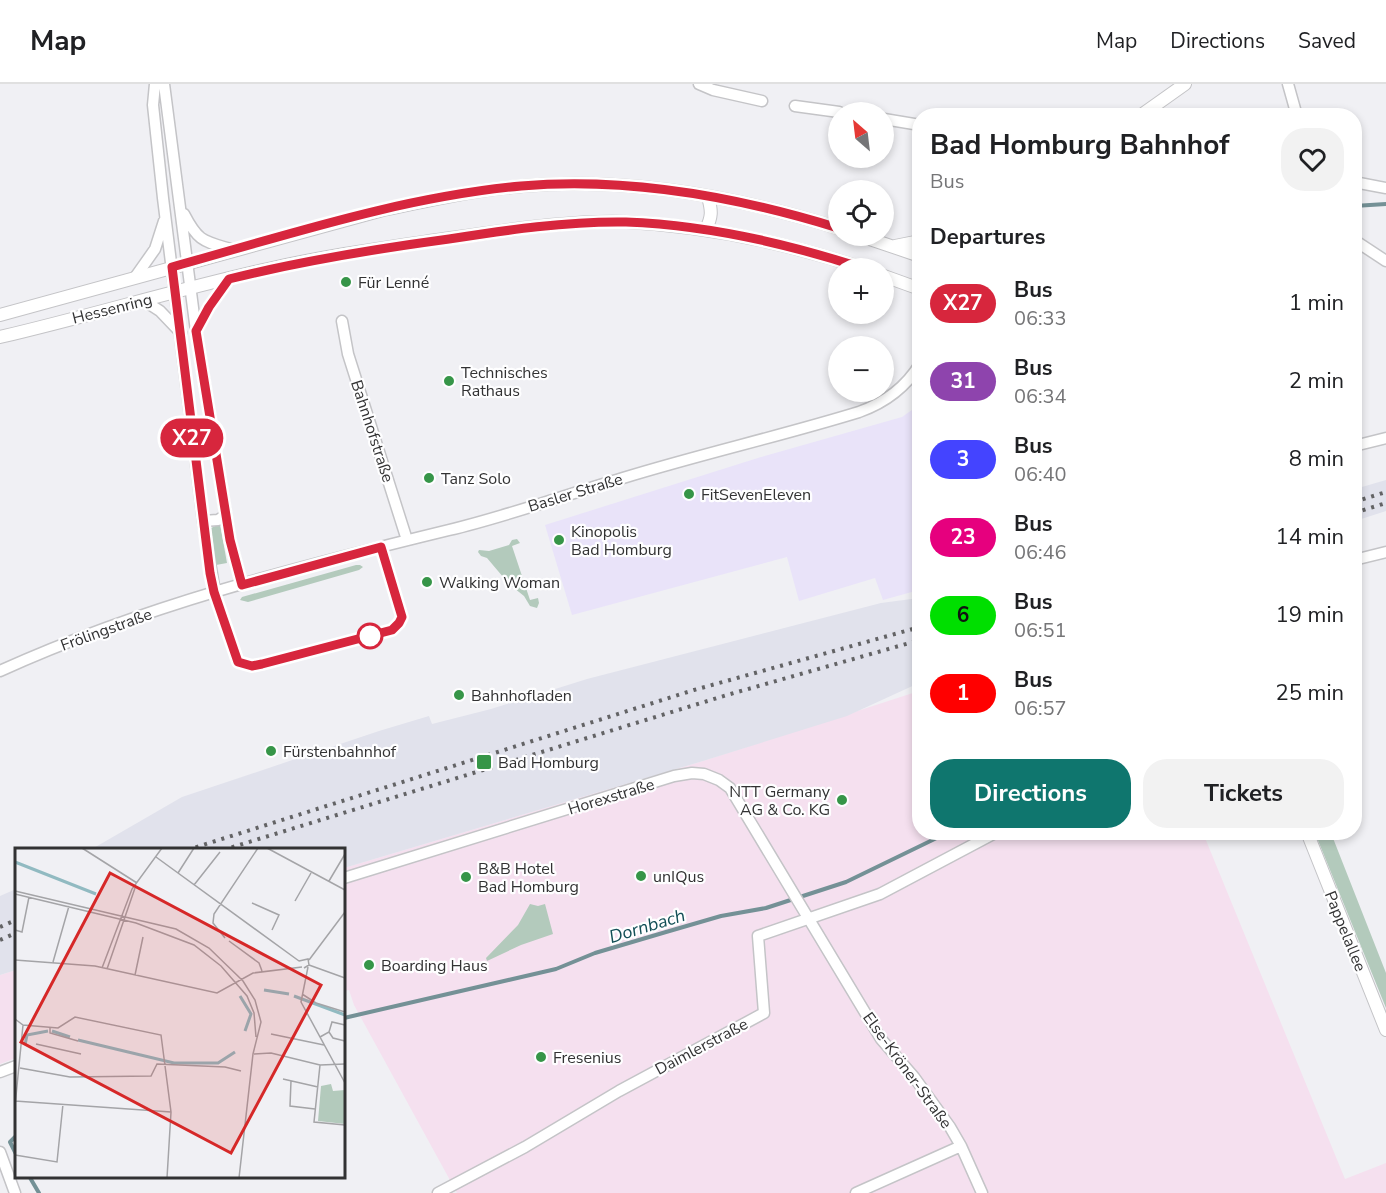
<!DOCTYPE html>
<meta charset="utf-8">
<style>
:root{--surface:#fff;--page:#f2f2f2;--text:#202124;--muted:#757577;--line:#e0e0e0;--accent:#0f766e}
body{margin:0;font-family:"Nunito Sans",sans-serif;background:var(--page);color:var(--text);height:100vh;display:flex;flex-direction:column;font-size:22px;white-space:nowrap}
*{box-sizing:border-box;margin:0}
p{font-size:20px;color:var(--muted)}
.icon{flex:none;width:33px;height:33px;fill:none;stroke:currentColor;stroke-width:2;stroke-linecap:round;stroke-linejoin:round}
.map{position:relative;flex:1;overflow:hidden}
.side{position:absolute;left:912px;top:24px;width:450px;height:732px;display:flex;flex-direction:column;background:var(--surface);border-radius:24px;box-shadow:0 3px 9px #0003}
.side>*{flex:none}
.badge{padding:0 12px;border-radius:20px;font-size:21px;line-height:39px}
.needle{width:39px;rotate:332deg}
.buttons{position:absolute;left:828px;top:18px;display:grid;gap:12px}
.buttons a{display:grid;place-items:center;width:66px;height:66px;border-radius:50%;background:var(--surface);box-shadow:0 3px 9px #0003;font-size:30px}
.map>.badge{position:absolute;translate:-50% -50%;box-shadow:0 0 0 3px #fff}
h2{padding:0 18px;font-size:22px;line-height:54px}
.round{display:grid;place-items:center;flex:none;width:63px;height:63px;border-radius:24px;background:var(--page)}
.headline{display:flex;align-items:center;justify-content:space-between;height:102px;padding:0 18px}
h1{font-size:28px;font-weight:700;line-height:45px}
.cta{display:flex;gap:12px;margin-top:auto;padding:12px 18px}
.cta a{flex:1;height:69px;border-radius:24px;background:var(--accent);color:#fff;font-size:24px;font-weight:700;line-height:69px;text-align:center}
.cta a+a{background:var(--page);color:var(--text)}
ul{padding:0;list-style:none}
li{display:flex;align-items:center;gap:18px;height:78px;padding:0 18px}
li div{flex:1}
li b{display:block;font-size:22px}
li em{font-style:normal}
li .badge{min-width:66px;font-weight:700;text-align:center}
header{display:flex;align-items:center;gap:36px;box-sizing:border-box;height:84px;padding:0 30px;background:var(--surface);border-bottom:2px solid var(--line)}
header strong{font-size:28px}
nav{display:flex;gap:33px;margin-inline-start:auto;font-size:21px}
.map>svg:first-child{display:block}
.commercial{fill:#e9e3f9}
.industrial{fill:#f5e0ef}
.built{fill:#e1e2ec}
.green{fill:#b3cabc}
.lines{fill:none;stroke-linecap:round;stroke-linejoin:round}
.stream{stroke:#749196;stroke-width:4}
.minor-casing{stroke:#c4c4c7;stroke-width:13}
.tertiary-casing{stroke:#c4c4c7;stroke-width:14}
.minor{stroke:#fff;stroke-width:10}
.tertiary{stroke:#fff;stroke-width:12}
.rail{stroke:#636365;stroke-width:4;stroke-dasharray:3 6;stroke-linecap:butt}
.line-casing{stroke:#fff;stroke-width:14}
.line{stroke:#d7263d;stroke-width:9}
.poi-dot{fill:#369548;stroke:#fefeff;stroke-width:2}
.stop-dot{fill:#fff;stroke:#d7263d;stroke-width:3}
.labels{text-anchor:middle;stroke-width:4.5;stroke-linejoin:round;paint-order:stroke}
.poi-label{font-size:16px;fill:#323233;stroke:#fefeff;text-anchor:start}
.street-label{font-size:16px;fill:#323233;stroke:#fefeff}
.water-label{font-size:18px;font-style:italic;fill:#134f57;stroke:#fefeff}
.inset-river{fill:none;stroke:#91bac1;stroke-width:3}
.inset-road{fill:none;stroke:#a4a4a7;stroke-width:1.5}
.view{fill:#d62828;fill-opacity:0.15;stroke:#d62828;stroke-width:3}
.inset-edge{fill:none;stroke:#323233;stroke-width:3}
</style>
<header>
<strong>Map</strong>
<nav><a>Map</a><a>Directions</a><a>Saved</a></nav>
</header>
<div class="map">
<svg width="1386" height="1109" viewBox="0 0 1386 1109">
<rect width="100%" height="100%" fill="#f0f0f4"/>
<path class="commercial" d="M 919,321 L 919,506 L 883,516 L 875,494 L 799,517 L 787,473 L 572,531 L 545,441 L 761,373 L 902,333 Z"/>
<path class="industrial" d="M 919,607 L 920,748 L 1203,749 L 1345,1095 L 1386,1079 L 1386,1109 L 457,1109 L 354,921 L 349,906 L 344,907 L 344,784 L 703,677 Z
M 16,886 L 16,974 L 0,980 L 0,891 Z"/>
<path class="built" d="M 1386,396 L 1386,427 L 1355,437 L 1355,405 Z
M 919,514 L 919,599 L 847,632 L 703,677 L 344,784 L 344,766 L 92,765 L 182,713 L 379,647 L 429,632 L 432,640 L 491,625 L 587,595 L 881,519 Z
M 16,805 L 16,886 L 0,891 L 0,812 Z"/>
<path class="green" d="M 220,440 L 227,479 L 216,481 L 211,444 Z
M 517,455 L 520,459 L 512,462 L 530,516 L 538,514 L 539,519 L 537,524 L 530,522 L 524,512 L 509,500 L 487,474 L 481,472 L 478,468 L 479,466 L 489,467 L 509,461 L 512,456 Z
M 356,481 L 360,481 L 363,483 L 359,486 L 248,518 L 240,516 L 242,513 Z
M 1315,749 L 1331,749 L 1386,889 L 1386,924 Z
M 530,820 L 538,822 L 545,820 L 553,850 L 521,861 L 487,877 L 486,874 L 518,841 Z"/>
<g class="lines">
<path class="stream" d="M 1354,122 L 1386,120
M 344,934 L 556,885 L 595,869 L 666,848 L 721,832 L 766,824 L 846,798 L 949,748
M 16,1052 L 10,1058 L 16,1070
M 29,1092 L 39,1109"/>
<g class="minor-casing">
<path id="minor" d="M 155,0 L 153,21 L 163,114 L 203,437 L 215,508
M 164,0 L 196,247 L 230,456 L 242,501
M 699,0 L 713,6 L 762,17
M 1288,0 L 1297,32
M 795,22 L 839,28
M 884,35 L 920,41
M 1354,98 L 1386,104
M 184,130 C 199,159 204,157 234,166
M 1354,156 L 1386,177
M 136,192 L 155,165 L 164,137
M 143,216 L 160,227 L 181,249
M 342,237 L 348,270 L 407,456
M 196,247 L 209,223 L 229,195
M 1354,362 L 1386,354
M 203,437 L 218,436 L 226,431
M 1354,476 L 1386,468
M 0,587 C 143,522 297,483 449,446 C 508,432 565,411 623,394 C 701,370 781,352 859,328 C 884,319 906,303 920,280
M 344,794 L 674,692 L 692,689 L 704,690 L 719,696 L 730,704 L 881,955 L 914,993 L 950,1043 L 961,1062 L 982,1109
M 0,988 L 16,982
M 0,1068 L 15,1109
M 438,1109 L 525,1063 L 619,1007 L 764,929 L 758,852 L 880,810 L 997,748
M 856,1109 L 961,1062"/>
</g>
<g class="tertiary-casing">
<path id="tertiary" d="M 1140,32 L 1185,0
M 706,145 C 712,133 712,127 708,113
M 861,152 L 920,172
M 895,162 L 920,157
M 884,192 L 920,205
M 0,231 L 383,126 C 429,116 475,106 523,102 C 628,93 738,113 838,144
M 0,253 C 90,232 178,205 268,185 C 328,171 390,163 451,154 C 509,146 569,136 627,138 C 707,142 786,159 862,184
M 1307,748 L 1386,946"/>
</g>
<use href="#minor" class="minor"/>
<use href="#tertiary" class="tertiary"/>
<path class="rail" d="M 1354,418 L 1386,408
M 1354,429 L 1386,419
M 187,766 L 694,606 L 920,543
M 223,766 L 727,611 L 920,556
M 0,843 L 16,836
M 0,856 L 16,849"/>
</g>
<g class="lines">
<g class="line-casing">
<path id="line" d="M 838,144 C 738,113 627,93 521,102 C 402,113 287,151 172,183 L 210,489 L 214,508 L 238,578 L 252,582 L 262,580 L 392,546 L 399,539 L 402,533 L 381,463 L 242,501 L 230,456 L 196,247 L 209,223 L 229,195 C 301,177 375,165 449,155 C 507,146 567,137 626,138 C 706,141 786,159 862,184"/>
</g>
<use href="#line" class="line"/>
</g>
<g class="poi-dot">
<circle cx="346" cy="198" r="6"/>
<circle cx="449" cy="297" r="6"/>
<circle cx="429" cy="394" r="6"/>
<circle cx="689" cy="410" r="6"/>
<circle cx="559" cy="456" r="6"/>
<circle cx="427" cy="498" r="6"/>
<circle cx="459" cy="611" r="6"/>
<circle cx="271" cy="667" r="6"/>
<rect x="476" y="670" width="16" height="16" rx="3"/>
<circle cx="842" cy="716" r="6"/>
<circle cx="641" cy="792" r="6"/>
<circle cx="466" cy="793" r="6"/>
<circle cx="369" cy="881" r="6"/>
<circle cx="541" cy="973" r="6"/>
</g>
<circle class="stop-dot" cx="370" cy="552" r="12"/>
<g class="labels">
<g class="poi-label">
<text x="358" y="204">Für Lenné</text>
<text x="461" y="294">Technisches<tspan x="461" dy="18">Rathaus</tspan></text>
<text x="441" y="400">Tanz Solo</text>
<text x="701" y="416">FitSevenEleven</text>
<text x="571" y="453">Kinopolis<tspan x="571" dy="18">Bad Homburg</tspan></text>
<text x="439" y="504">Walking Woman</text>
<text x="471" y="617">Bahnhofladen</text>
<text x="283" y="673">Fürstenbahnhof</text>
<text x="498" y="684">Bad Homburg</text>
<text x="830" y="713" text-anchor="end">NTT Germany<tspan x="830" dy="18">AG &amp; Co. KG</tspan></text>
<text x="478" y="790">B&amp;B Hotel<tspan x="478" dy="18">Bad Homburg</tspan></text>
<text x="653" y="798">unIQus</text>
<text x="381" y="887">Boarding Haus</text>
<text x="553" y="979">Fresenius</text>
</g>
<g class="street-label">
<text transform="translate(112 224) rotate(-14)" y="6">Hessenring</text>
<text transform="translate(373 347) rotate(72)" y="6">Bahnhofstraße</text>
<text transform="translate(575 408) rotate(-17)" y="6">Basler Straße</text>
<text transform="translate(106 545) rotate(-20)" y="6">Frölingstraße</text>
<text transform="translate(611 712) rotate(-17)" y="6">Horexstraße</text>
<text transform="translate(1346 847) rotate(68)" y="6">Pappelallee</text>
<text transform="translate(701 962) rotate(-28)" y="6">Daimlerstraße</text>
<text transform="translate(908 986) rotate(54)" y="6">Else-Kröner-Straße</text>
</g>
<g class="water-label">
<text transform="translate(647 842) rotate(-17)" y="6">Dornbach</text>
</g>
</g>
<g transform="translate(15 764)">
<rect width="330" height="330" fill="#f0f0f4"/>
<path d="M 316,236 L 318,243 L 330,242 L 330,276 L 303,273 L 306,238 Z" fill="#b3cabc"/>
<path class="inset-river" d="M 0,14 L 81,46M 249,142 L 274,146M 225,148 L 236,166 L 230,183M 279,148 L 330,167M 37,183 L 55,189M 63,192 L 159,215 L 203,215 L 220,204M 10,197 L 12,187 L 33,183"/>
<path class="inset-road" d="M 67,0 L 122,35M 252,0 L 330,42M 141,9 L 284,113M 163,25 L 179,0M 314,33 L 330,6M 179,37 L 205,4M 0,43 L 161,81 L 194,100 L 228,133 L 240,152 L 246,174 L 238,206 L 224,330M 0,46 L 121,75 L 179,97 L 206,118 L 232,148 L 239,165 L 241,189M 280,53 L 296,25M 237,55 L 264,67 L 257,82M 0,82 L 7,84 L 14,49M 210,90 L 198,75 L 199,66 L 243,0M 214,93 L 244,115 L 247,123M 0,112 L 80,118 L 202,145 L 238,125 L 287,119M 294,112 L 330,64M 284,113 L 293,111 L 294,117 L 289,120M 38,114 L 54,58M 294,117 L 330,130M 293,119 L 286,154 L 330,235M 87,120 L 117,41 L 147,0M 92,121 L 120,40M 120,127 L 128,89M 287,146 L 301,155 L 330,164M 0,171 L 8,177 L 43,180 L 60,169 L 146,187 L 156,264 L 152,330M 35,179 L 35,185 L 63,193M 314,184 L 318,190 L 330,193M 256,186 L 309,197M 305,189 L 314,184 L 317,174 L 330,177M 21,196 L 66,206M 239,206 L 256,205 L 305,217 L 330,216M 305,217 L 299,274 L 330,277M 5,220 L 55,229 L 136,228 L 142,216 L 210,219 L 226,223M 268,231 L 303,239M 276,233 L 275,258 L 300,261M 0,253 L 156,264M 0,258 L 8,177M 0,307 L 42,314 L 48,256"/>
<path class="view" d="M 95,25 L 306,137 L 216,305 L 6,194 Z"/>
<rect width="330" height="330" class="inset-edge"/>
</g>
</svg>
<div class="buttons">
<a><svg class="needle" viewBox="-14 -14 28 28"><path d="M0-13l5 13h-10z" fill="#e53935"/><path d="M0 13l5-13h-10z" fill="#757577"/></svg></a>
<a><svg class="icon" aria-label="locate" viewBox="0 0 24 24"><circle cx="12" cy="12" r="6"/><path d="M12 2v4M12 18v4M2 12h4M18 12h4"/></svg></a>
<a>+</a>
<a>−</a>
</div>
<b class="badge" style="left:192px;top:354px;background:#d7263d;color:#fff">X27</b>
<section class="side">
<div class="headline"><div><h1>Bad Homburg Bahnhof</h1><p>Bus</p></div><a class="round"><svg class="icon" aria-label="heart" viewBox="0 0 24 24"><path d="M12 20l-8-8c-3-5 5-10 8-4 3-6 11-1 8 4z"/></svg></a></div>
<h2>Departures</h2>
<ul>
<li><span class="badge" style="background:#d7263d;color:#fff">X27</span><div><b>Bus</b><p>06:33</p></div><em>1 min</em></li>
<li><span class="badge" style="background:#8e44ad;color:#fff">31</span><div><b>Bus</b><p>06:34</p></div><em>2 min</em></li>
<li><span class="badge" style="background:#44f;color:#fff">3</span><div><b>Bus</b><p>06:40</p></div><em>8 min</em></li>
<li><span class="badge" style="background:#e6007e;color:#fff">23</span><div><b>Bus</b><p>06:46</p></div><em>14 min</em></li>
<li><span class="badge" style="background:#00df00;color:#111">6</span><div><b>Bus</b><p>06:51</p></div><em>19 min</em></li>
<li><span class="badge" style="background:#f00;color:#fff">1</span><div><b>Bus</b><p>06:57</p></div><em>25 min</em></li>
</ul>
<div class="cta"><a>Directions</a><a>Tickets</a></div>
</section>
</div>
